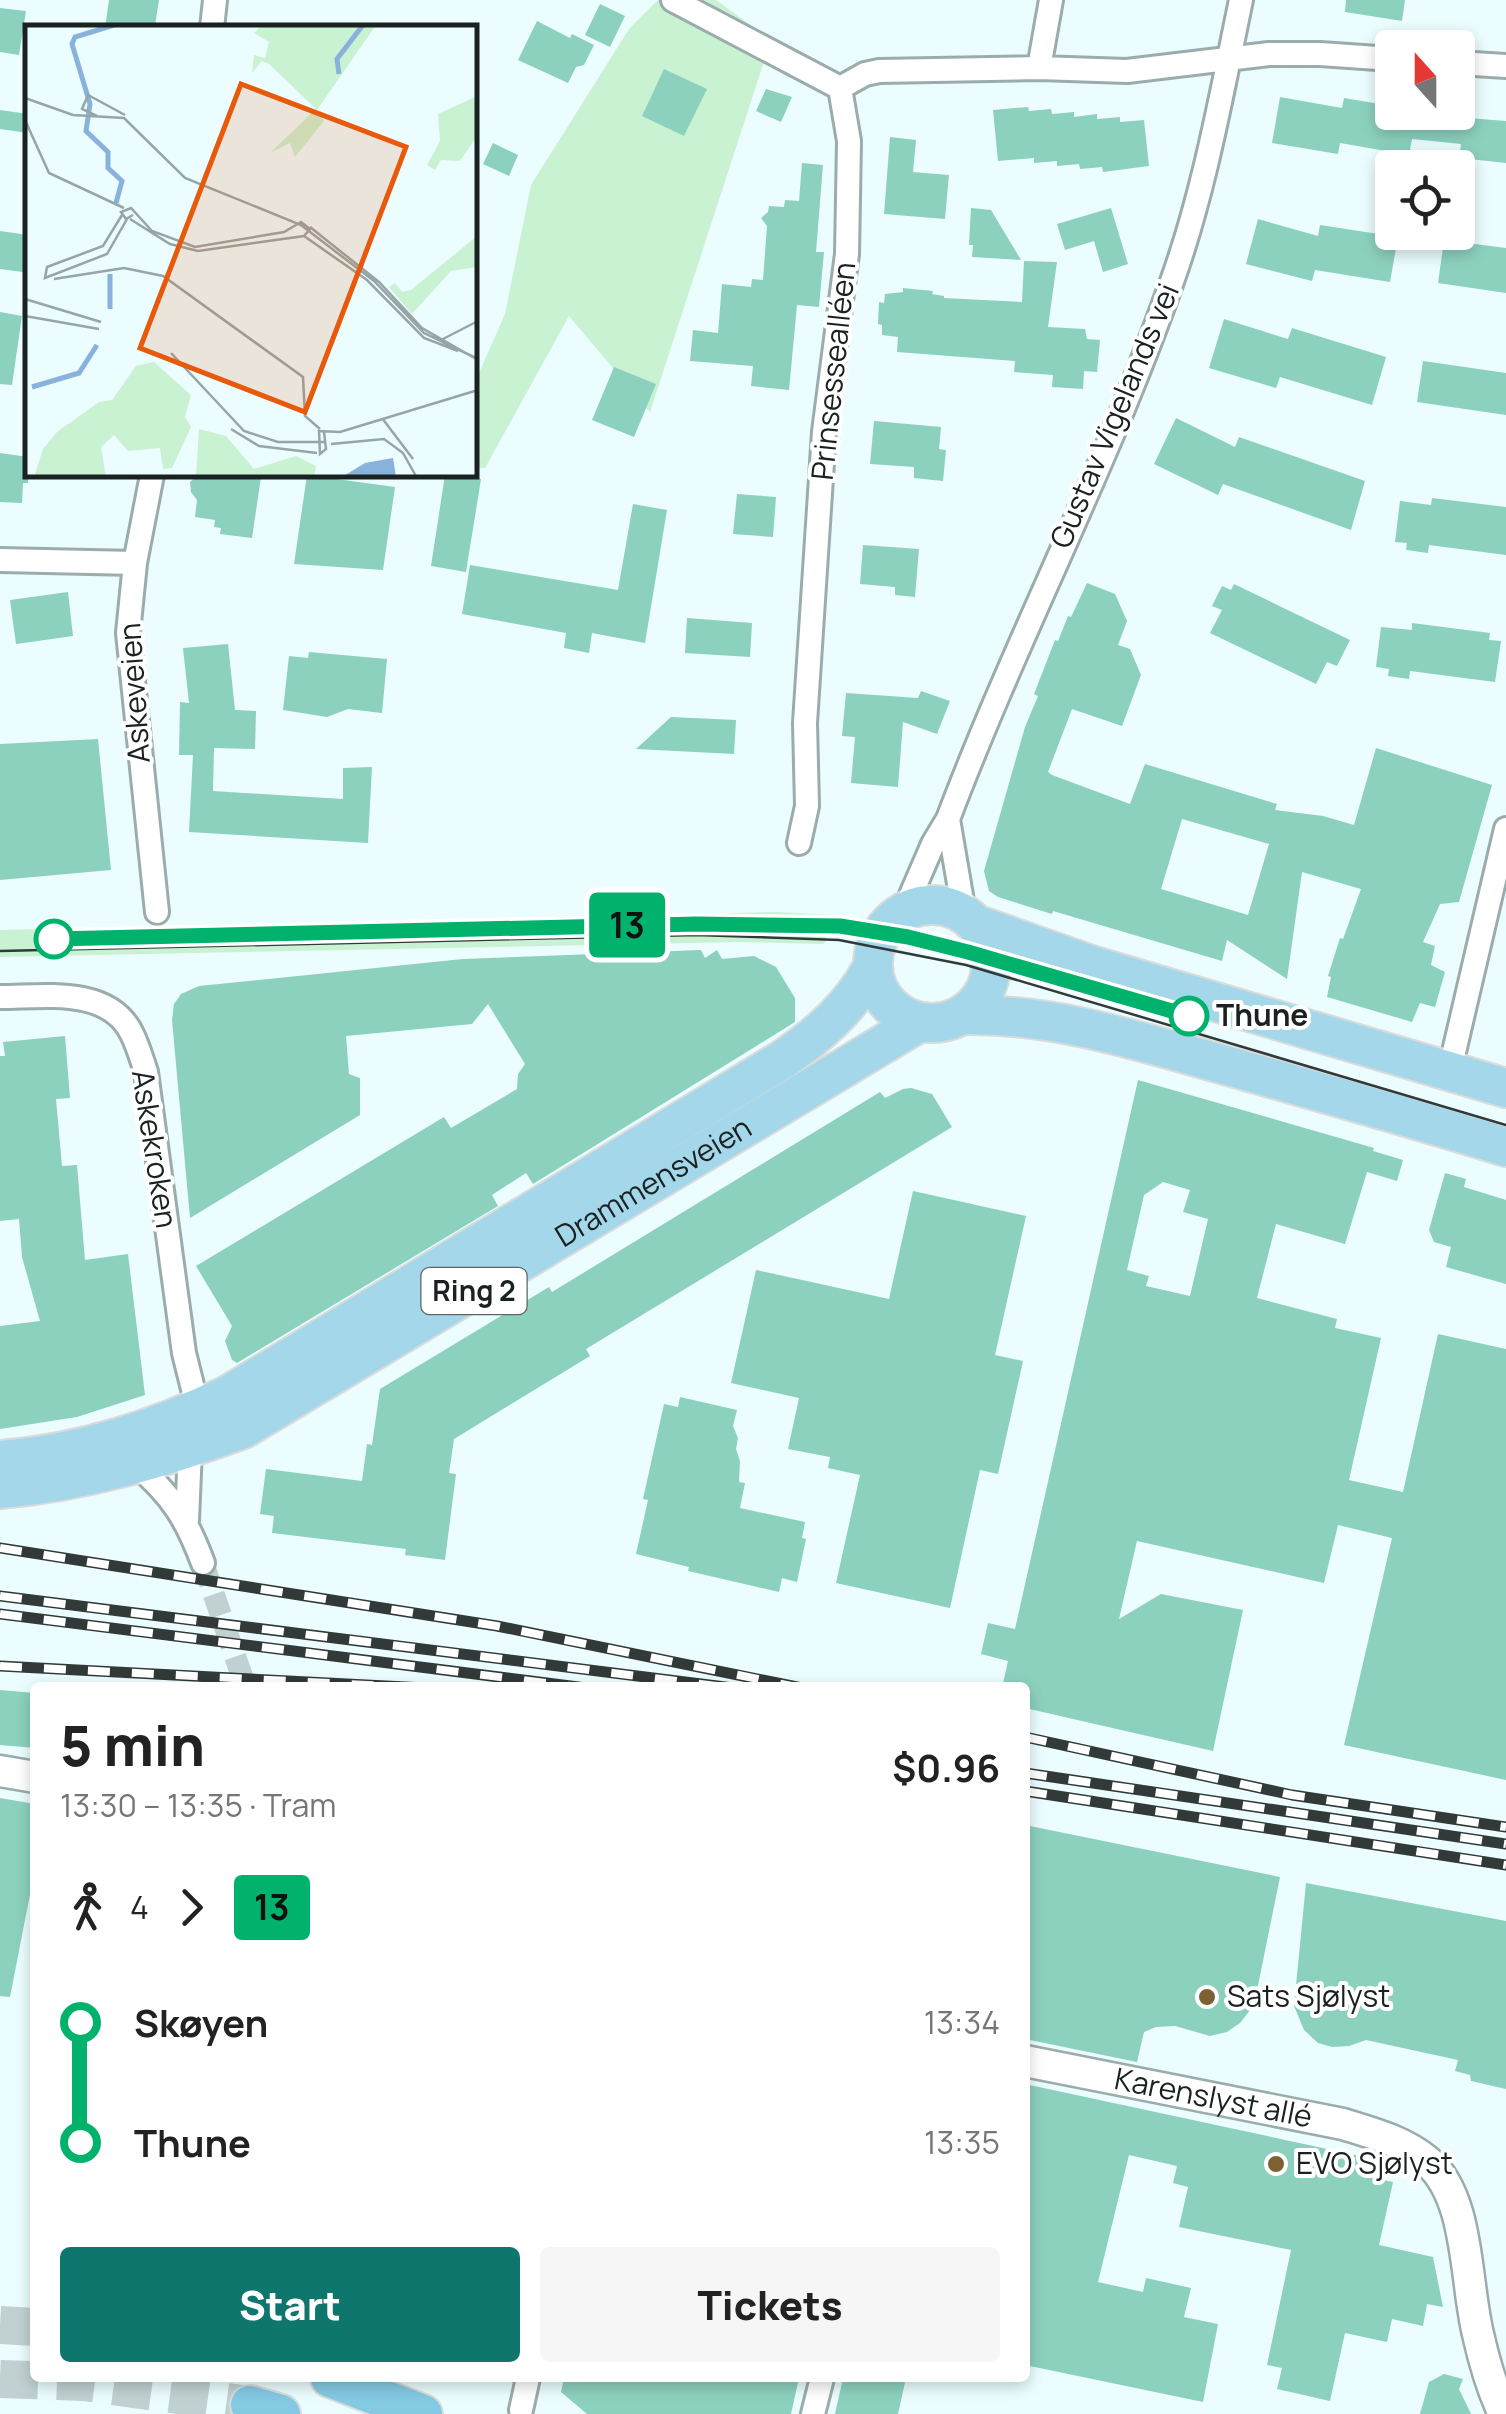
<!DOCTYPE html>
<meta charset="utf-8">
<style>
:root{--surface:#fff;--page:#f6f6f6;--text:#222;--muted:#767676;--accent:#0f766e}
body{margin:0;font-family:Manrope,sans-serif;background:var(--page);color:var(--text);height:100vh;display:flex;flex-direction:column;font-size:38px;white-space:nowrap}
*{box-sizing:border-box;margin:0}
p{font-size:32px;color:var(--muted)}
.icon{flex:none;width:55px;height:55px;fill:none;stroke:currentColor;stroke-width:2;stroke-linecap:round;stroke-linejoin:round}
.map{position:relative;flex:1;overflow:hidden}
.panel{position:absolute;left:30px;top:1682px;width:1000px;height:700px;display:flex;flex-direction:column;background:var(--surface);border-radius:10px;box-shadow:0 5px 15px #0003}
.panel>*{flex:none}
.badge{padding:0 20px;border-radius:8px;font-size:35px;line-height:65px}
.needle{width:65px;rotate:339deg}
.controls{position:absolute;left:1375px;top:30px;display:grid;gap:20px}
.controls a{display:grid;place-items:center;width:100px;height:100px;border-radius:10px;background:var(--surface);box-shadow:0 5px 15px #0003;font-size:50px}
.map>.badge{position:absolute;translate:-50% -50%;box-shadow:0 0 0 5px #fff}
.legs{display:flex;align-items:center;gap:15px;height:110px;padding:0 30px;font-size:32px}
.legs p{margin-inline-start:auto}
.headline{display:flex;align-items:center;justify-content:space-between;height:170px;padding:0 30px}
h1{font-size:55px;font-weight:800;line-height:75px}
.cta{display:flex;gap:20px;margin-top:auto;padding:20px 30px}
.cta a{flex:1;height:115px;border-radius:10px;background:var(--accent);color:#fff;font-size:40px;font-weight:800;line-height:115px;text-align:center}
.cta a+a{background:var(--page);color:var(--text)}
ul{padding:0 30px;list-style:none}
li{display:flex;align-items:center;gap:35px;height:120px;font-size:38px}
li i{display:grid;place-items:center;width:15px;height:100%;margin:0 12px;background:currentColor}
li i::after{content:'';width:25px;height:25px;margin:-12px;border:8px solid;border-radius:50%;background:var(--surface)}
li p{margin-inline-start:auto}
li:first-child i{background:linear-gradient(#0000 50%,currentColor 0)}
li:last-child i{background:linear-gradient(currentColor 50%,#0000 0)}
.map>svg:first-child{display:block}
.green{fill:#c9f2d2}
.building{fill:#8cd1be;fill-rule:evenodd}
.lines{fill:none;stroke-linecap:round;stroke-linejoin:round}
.minor-tunnel{stroke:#c1d1d2;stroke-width:22;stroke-dasharray:22 11;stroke-linecap:butt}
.trunk-tunnel{stroke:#c1d1d2;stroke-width:38;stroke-dasharray:38 19;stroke-linecap:butt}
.minor-casing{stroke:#9bacad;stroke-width:28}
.tertiary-casing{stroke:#9bacad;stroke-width:35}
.primary-casing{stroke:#dadbdb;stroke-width:42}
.trunk-casing{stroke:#dadbdb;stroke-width:42}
.minor{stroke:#fff;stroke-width:22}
.tertiary{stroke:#fff;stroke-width:30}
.primary{stroke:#a3d7e9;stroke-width:38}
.trunk{stroke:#84cae2;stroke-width:38}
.tram{stroke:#313939;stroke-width:2.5}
.rail-casing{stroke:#313939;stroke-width:11}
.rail{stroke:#fff;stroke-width:8;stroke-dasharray:22;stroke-linecap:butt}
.line-1-casing{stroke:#fff;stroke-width:22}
.line-1{stroke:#00b26b;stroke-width:15}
.stop-1-dot{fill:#fff;stroke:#00b26b;stroke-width:5}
.poi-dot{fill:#7c6133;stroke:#fff;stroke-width:4}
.labels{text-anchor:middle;stroke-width:8;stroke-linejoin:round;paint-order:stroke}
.shield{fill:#fff;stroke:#5f6464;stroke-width:2.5}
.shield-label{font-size:28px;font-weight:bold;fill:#1a2121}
.street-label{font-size:30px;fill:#1a2121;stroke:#fff}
.stop-label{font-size:30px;font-weight:bold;fill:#1a2121;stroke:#fff;text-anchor:start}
.poi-label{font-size:30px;fill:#1a2121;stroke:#fff;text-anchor:start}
.inset-river{fill:none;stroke:#88b2db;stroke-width:5}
.inset-road{fill:none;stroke:#97a5a6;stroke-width:2.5}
.view{fill:#e8590c;fill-opacity:0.15;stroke:#e8590c;stroke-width:5}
.inset-edge{fill:none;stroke:#1a2121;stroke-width:5}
</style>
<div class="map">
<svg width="1506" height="2414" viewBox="0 0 1506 2414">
<rect width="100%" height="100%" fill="#ebfdfe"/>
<path class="green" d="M 658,0 L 716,0 L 771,40 L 650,412 L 569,316 L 485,468 L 475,468 L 475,382 L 505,314 L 531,185 L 629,29 Z
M 777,912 L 834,915 L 834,920 L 827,921 L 826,941 L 823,944 L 738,942 L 0,957 L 0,930 Z"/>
<path class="building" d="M 109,0 L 159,0 L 155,25 L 140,23 L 139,28 L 105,28 Z
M 1346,0 L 1405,0 L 1402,21 L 1345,12 Z
M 600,4 L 625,16 L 610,47 L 585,35 Z
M 0,8 L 26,11 L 19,55 L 0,52 Z
M 537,21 L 570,38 L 572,34 L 594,45 L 584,65 L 576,67 L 568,83 L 518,60 Z
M 664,69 L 707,89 L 684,136 L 642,116 Z
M 766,89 L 792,97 L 781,122 L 756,111 Z
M 1280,97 L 1342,108 L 1344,98 L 1392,106 L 1392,112 L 1506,121 L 1506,163 L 1459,158 L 1461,144 L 1412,139 L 1409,155 L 1340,143 L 1338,154 L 1272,143 Z
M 1028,107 L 1029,111 L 1051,109 L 1052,114 L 1074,112 L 1074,117 L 1097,114 L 1097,119 L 1120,117 L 1120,122 L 1144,120 L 1149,166 L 1103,172 L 1102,167 L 1080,169 L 1079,164 L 1057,166 L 1057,161 L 1034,163 L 1034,158 L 998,161 L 993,110 Z
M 0,110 L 28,114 L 28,133 L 0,129 Z
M 890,137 L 916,140 L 913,172 L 949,175 L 945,219 L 884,214 Z
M 493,143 L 518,155 L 509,176 L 483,164 Z
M 802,163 L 823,165 L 816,252 L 824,252 L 819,307 L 797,305 L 789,390 L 751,386 L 753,366 L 690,361 L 693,330 L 718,333 L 722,284 L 751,287 L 752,279 L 763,280 L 767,226 L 761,218 L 768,212 L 769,206 L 784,207 L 785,200 L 799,201 Z
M 971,208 L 991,210 L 1021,260 L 972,257 L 973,245 L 969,245 Z
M 1111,208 L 1128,264 L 1103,272 L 1094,241 L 1065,250 L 1057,224 Z
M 1258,219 L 1318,236 L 1320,225 L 1398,237 L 1390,282 L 1315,270 L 1312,281 L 1246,264 Z
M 0,231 L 28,235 L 23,272 L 0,269 Z
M 1444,240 L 1506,248 L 1506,293 L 1438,283 Z
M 1024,261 L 1057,262 L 1048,327 L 1085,329 L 1087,339 L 1100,340 L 1097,372 L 1084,371 L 1083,389 L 1052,387 L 1053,375 L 1014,372 L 1015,361 L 897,352 L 898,337 L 882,335 L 882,325 L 878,324 L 879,302 L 884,303 L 885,294 L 903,292 L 903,288 L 933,291 L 932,294 L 944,296 L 944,298 L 1022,302 Z
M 0,312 L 22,316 L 12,385 L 0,384 Z
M 1224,319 L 1288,339 L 1292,328 L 1386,357 L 1372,405 L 1280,377 L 1276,388 L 1209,368 Z
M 1423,361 L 1506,373 L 1506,415 L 1417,402 Z
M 614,367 L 656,384 L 634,437 L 592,420 Z
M 1176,418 L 1235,447 L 1239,437 L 1365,481 L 1351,530 L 1223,484 L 1218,495 L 1154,464 Z
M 874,421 L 941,427 L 939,449 L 946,450 L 943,481 L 914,478 L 914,467 L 870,464 Z
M 0,453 L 28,457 L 28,483 L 23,483 L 22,503 L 0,502 Z
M 198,475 L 261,477 L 252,538 L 220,534 L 221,528 L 214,527 L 215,520 L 195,517 L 197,500 L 191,492 L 190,482 Z
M 307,475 L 395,487 L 383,570 L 294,564 Z
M 445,475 L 481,479 L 466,572 L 431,566 Z
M 737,494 L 776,497 L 773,537 L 733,534 Z
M 1432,498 L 1506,507 L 1506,555 L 1429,545 L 1428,553 L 1406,550 L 1407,543 L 1395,542 L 1400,501 L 1431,505 Z
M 633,504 L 667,510 L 645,643 L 592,633 L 589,653 L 564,648 L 566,633 L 462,614 L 470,565 L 618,590 Z
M 863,545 L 919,549 L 915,597 L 895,595 L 895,587 L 860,584 Z
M 1087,583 L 1115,594 L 1127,621 L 1118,645 L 1130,649 L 1141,675 L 1122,726 L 1072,709 L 1048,772 L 1052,775 L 1130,804 L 1145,764 L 1277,804 L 1275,810 L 1323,816 L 1354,825 L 1376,748 L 1492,785 L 1459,902 L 1440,904 L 1423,942 L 1435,946 L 1431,965 L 1445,972 L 1435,1007 L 1420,1003 L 1412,1022 L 1327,997 L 1331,977 L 1328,976 L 1340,938 L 1343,939 L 1361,889 L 1302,872 L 1287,979 L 1227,940 L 1222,961 L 1053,911 L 1052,914 L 998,897 L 989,891 L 984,871 L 1025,727 L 1038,696 L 1034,694 L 1055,640 L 1058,641 L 1068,616 L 1071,617 ZM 1182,819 L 1269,844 L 1248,915 L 1161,889 Z
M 1234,584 L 1350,640 L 1337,666 L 1327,662 L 1316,684 L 1210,633 L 1222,610 L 1212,606 L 1222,586 L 1231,590 Z
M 68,592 L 73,636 L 16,644 L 10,600 Z
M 687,618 L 752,623 L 750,657 L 685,653 Z
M 1412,623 L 1490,633 L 1489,640 L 1501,641 L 1495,682 L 1410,671 L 1409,679 L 1388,676 L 1389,669 L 1376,667 L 1381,627 L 1412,630 Z
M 228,644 L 235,710 L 256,711 L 255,749 L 214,748 L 213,791 L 343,799 L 343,768 L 372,767 L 368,843 L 189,832 L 193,755 L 179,755 L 180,702 L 189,703 L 183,648 Z
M 309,652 L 387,659 L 382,713 L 348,709 L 327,717 L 283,710 L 289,656 L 308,658 Z
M 921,691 L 950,701 L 937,734 L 903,722 L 898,787 L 851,783 L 855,737 L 842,736 L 846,693 L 918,698 Z
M 671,717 L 736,720 L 734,754 L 636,749 Z
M 98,739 L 111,870 L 0,880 L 0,744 Z
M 701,950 L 705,958 L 717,950 L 722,959 L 754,956 L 776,967 L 795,998 L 795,1022 L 533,1184 L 526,1173 L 492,1195 L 498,1206 L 237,1363 L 232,1360 L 225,1341 L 232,1326 L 196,1266 L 444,1117 L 451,1128 L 517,1089 L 518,1074 L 525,1064 L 488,1004 L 472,1024 L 346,1036 L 349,1074 L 360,1078 L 360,1115 L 190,1218 L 172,1020 L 174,1004 L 181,994 L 199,986 L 463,959 Z
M 65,1036 L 70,1098 L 56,1099 L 62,1166 L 77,1165 L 85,1260 L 128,1254 L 145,1395 L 77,1417 L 0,1429 L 0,1326 L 40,1321 L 22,1257 L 19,1219 L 0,1221 L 0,1056 L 5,1056 L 3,1042 Z
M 1138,1080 L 1374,1148 L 1373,1151 L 1403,1160 L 1397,1181 L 1367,1172 L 1345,1244 L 1276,1224 L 1257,1298 L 1337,1319 L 1335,1328 L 1381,1338 L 1349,1480 L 1403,1492 L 1438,1334 L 1506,1349 L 1506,1780 L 1344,1745 L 1392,1538 L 1338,1525 L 1324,1583 L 1137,1541 L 1119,1619 L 1161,1594 L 1243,1610 L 1213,1751 L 1025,1708 L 1025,1688 L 1002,1688 L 1008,1661 L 981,1654 L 988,1623 L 1015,1629 ZM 1163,1182 L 1190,1190 L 1183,1212 L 1208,1219 L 1190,1296 L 1146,1286 L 1149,1276 L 1127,1270 L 1144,1195 Z
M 911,1088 L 932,1094 L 952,1127 L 586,1349 L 590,1356 L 454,1439 L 449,1473 L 456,1474 L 445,1560 L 405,1555 L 406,1549 L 272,1533 L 274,1516 L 260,1514 L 266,1469 L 362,1481 L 367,1444 L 372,1445 L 380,1389 L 549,1287 L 552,1292 L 880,1092 L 885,1098 L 903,1089 Z
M 1445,1173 L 1466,1179 L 1464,1187 L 1506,1200 L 1506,1284 L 1446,1267 L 1451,1247 L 1434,1242 L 1429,1230 Z
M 913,1191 L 1026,1216 L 995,1355 L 1023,1361 L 998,1474 L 980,1470 L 950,1608 L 836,1583 L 860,1475 L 828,1468 L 830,1457 L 788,1449 L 799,1398 L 731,1383 L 756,1270 L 889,1299 Z
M 680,1397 L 737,1410 L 733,1426 L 738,1438 L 736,1449 L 740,1461 L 739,1482 L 745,1483 L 740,1508 L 805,1522 L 802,1538 L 806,1539 L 797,1582 L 782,1578 L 779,1592 L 688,1571 L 689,1567 L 636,1554 L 648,1500 L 643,1499 L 664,1404 L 678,1407 Z
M 0,1690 L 35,1693 L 35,1748 L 0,1745 Z
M 0,1798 L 35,1804 L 35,1885 L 32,1884 L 10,1997 L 0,1996 Z
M 1025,1825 L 1280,1877 L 1254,2005 L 1240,2023 L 1227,2032 L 1210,2036 L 1175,2026 L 1156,2027 L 1144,2032 L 1137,2062 L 1025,2039 Z
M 1306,1883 L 1506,1921 L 1506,2089 L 1471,2081 L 1470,2075 L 1455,2071 L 1458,2060 L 1366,2040 L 1349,2046 L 1332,2047 L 1318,2043 L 1304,2030 L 1294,2006 Z
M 1025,2084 L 1360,2156 L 1358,2164 L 1377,2168 L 1379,2179 L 1393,2182 L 1379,2245 L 1433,2257 L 1443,2307 L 1427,2304 L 1423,2326 L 1392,2319 L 1387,2342 L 1345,2333 L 1330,2401 L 1277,2389 L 1282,2368 L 1267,2365 L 1291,2250 L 1179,2227 L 1188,2187 L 1173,2183 L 1177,2166 L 1129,2155 L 1098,2282 L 1143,2292 L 1146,2278 L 1191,2288 L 1184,2317 L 1218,2324 L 1203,2402 L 1025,2365 Z
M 1444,2374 L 1463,2379 L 1459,2389 L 1471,2414 L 1420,2414 L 1429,2382 Z
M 564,2378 L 799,2378 L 791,2414 L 587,2414 L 561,2392 Z
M 843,2378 L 906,2378 L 898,2414 L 835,2414 Z"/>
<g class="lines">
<path class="minor-tunnel" d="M 203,1563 L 246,1688"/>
<path class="trunk-tunnel" d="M 0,2325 L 35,2327
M 0,2379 L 84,2382 L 250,2405"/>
<g class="minor-casing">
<path id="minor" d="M 673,0 L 840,88 L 849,141 L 847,254 L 824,432 L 805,723 L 807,806 L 799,843
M 212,28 L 215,0
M 1458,63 L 1506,66
M 1039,68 L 1051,0
M 840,88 L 865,74 L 879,71 L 1039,68 L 1127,71 L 1269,54 L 1320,54 L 1392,59
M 152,475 L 135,563 L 128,633 L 157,912
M 0,560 L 135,563
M 948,819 L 964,913
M 904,911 L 933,844 L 948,819 C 1016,639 1106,468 1170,287 C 1204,194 1221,96 1241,0
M 0,997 C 44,997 109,986 132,1034 C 138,1046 142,1060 146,1072 L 184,1353 L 198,1409
M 1450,1069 L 1506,829
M 136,1465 C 172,1495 187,1520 203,1563
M 187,1520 L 190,1449
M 521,2410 L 528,2378
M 813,2414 L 822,2378"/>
</g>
<g class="tertiary-casing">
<g id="tertiary">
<path d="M 0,1771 L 35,1777"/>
<path id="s1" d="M 1025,2061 L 1343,2124 C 1372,2133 1403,2141 1427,2161 C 1470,2197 1465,2282 1478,2334 C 1484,2361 1492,2389 1504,2414"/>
</g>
</g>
<g class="primary-casing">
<g id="primary">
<circle cx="932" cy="964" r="59"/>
<path d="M 978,925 L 1094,966 L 1506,1088"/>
<path d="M 962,1015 C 1053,1013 1138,1041 1225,1065 C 1319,1092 1413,1118 1506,1147"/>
<path d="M 0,1460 C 81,1454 155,1429 228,1395 L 782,1060 C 820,1034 850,1008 872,968"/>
<path id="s2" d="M 0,1489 C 84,1482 164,1458 243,1429 L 920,1022"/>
</g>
</g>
<g class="trunk-casing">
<path id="trunk" d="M 330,2378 L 423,2414
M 250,2405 L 281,2414"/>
</g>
<use href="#minor" class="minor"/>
<use href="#tertiary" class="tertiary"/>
<use href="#primary" class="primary"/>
<use href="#trunk" class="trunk"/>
<path class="tram" d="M 0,951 L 697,935 L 839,940 L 966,965 L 1506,1125"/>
<g class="rail-casing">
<path id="rail" d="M 0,1548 L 497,1626 L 802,1688
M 0,1596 L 733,1688
M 0,1614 L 586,1688
M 0,1666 L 425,1688
M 1025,1737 L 1292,1795 L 1506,1827
M 1025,1773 L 1506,1844
M 1025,1791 L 1506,1865"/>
</g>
<use href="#rail" class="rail"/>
</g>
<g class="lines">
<g class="line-1-casing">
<path id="line-1" d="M 54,939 L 697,924 L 840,926 L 908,937 L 968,952 L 1189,1016"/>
</g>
<use href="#line-1" class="line-1"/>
</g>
<g class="stop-1-dot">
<circle cx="54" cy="939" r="18"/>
<circle cx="1189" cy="1016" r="18"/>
</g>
<g class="poi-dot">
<circle cx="1207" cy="1997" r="10"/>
<circle cx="1276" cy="2164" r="10"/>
</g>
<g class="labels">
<rect class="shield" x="421.5" y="1268" width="105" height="46" rx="8"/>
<g class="shield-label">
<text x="474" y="1301">Ring 2</text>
</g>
<g class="street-label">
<text transform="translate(834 371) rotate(-84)" y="10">Prinsessealléen</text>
<text transform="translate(1115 416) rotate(-67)" y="10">Gustav Vigelands vei</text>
<text transform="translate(135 693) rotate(-94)" y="10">Askeveien</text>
<text transform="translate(154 1149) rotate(81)" y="10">Askekroken</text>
<text dy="10" stroke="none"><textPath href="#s2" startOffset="730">Drammensveien</textPath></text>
<text dy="10" stroke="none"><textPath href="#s1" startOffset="192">Karenslyst allé</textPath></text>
</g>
<g class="stop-label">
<text x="1216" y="1026">Thune</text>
</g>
<g class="poi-label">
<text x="1227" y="2007">Sats Sjølyst</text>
<text x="1296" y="2174">EVO Sjølyst</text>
</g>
</g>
<g transform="translate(25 25)">
<rect width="452" height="452" fill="#ebfdfe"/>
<path d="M 237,0 L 351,0 L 292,85 L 299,96 L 270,132 L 265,118 L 245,128 L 291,84 L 244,39 L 237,36 L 227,48 L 229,30 L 240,33 L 244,17 L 229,8 ZM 452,71 L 452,111 L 435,136 L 416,135 L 410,145 L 402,140 L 415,116 L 413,89 ZM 452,211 L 452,242 L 426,246 L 387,289 L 364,262 L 370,258 L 377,267 L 386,265 ZM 129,337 L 166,370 L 160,392 L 166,402 L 147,443 L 138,444 L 135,423 L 103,426 L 89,410 L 76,422 L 81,452 L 9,452 L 18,424 L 32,407 L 74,377 L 87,375 L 111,341 ZM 174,404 L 201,411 L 229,444 L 271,431 L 291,441 L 289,452 L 171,452 Z" fill="#c9f2d2"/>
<path d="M 368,433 L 371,452 L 317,452 L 340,438 Z" fill="#88b2db"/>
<path class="inset-river" d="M 89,0 L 50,12 L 47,19 L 65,79 L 61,106 L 83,127 L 83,143 L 97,156 L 91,178M 314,49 L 312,34 L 338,0M 85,284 L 85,249M 7,362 L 54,348 L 72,320"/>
<path class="inset-road" d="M 0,73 L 48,90 L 99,93 L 160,153 L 276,200 L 349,256 L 399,308 L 453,334M 72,91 L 57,84 L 63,70 L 100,90M 0,95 L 24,148 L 99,183M 97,190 L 78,221 L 22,242 L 20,253 L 82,229 L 102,194M 105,194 L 145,219 L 173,226 L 279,211 L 285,204 L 276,197 L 259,207 L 170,222 L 127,206 L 106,183 L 96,187 L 101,194 L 108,190M 285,202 L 354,257 L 397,303 L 453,335M 279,211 L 342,255 L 399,313 L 433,326M 29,254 L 99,243 L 138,251 L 278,352 L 280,391 L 295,404M 0,274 L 76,297M 0,291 L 74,304M 416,315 L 453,296M 146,328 L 219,406 L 253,417 L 299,417M 357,393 L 388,434M 206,404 L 234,421 L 292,428M 299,407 L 301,424 L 295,429 L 294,406 L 315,407 L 453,365M 306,419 L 359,414 L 378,428 L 392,453"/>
<path class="view" d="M 216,59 L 381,122 L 280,387 L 115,323 Z"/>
<rect width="452" height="452" class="inset-edge"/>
</g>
</svg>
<div class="controls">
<a><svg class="needle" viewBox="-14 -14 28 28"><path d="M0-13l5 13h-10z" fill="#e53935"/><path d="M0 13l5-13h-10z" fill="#767676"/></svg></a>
<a><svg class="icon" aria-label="locate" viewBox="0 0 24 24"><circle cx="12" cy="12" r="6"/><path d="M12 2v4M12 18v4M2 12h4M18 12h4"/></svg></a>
</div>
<b class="badge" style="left:627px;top:925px;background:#00b26b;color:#111">13</b>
<section class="panel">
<div class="headline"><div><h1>5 min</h1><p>13:30 – 13:35 · Tram</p></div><b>$0.96</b></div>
<div class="legs"><svg class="icon" aria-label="walk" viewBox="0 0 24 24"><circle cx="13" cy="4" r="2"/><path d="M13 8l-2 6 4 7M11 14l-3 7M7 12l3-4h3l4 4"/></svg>4<svg class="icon" aria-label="forward" viewBox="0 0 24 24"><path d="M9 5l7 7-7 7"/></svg><b class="badge" style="background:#00b26b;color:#111">13</b></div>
<ul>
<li><i style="color:#00b26b"></i><b>Skøyen</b><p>13:34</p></li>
<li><i style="color:#00b26b"></i><b>Thune</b><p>13:35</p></li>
</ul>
<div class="cta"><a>Start</a><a>Tickets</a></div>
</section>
</div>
